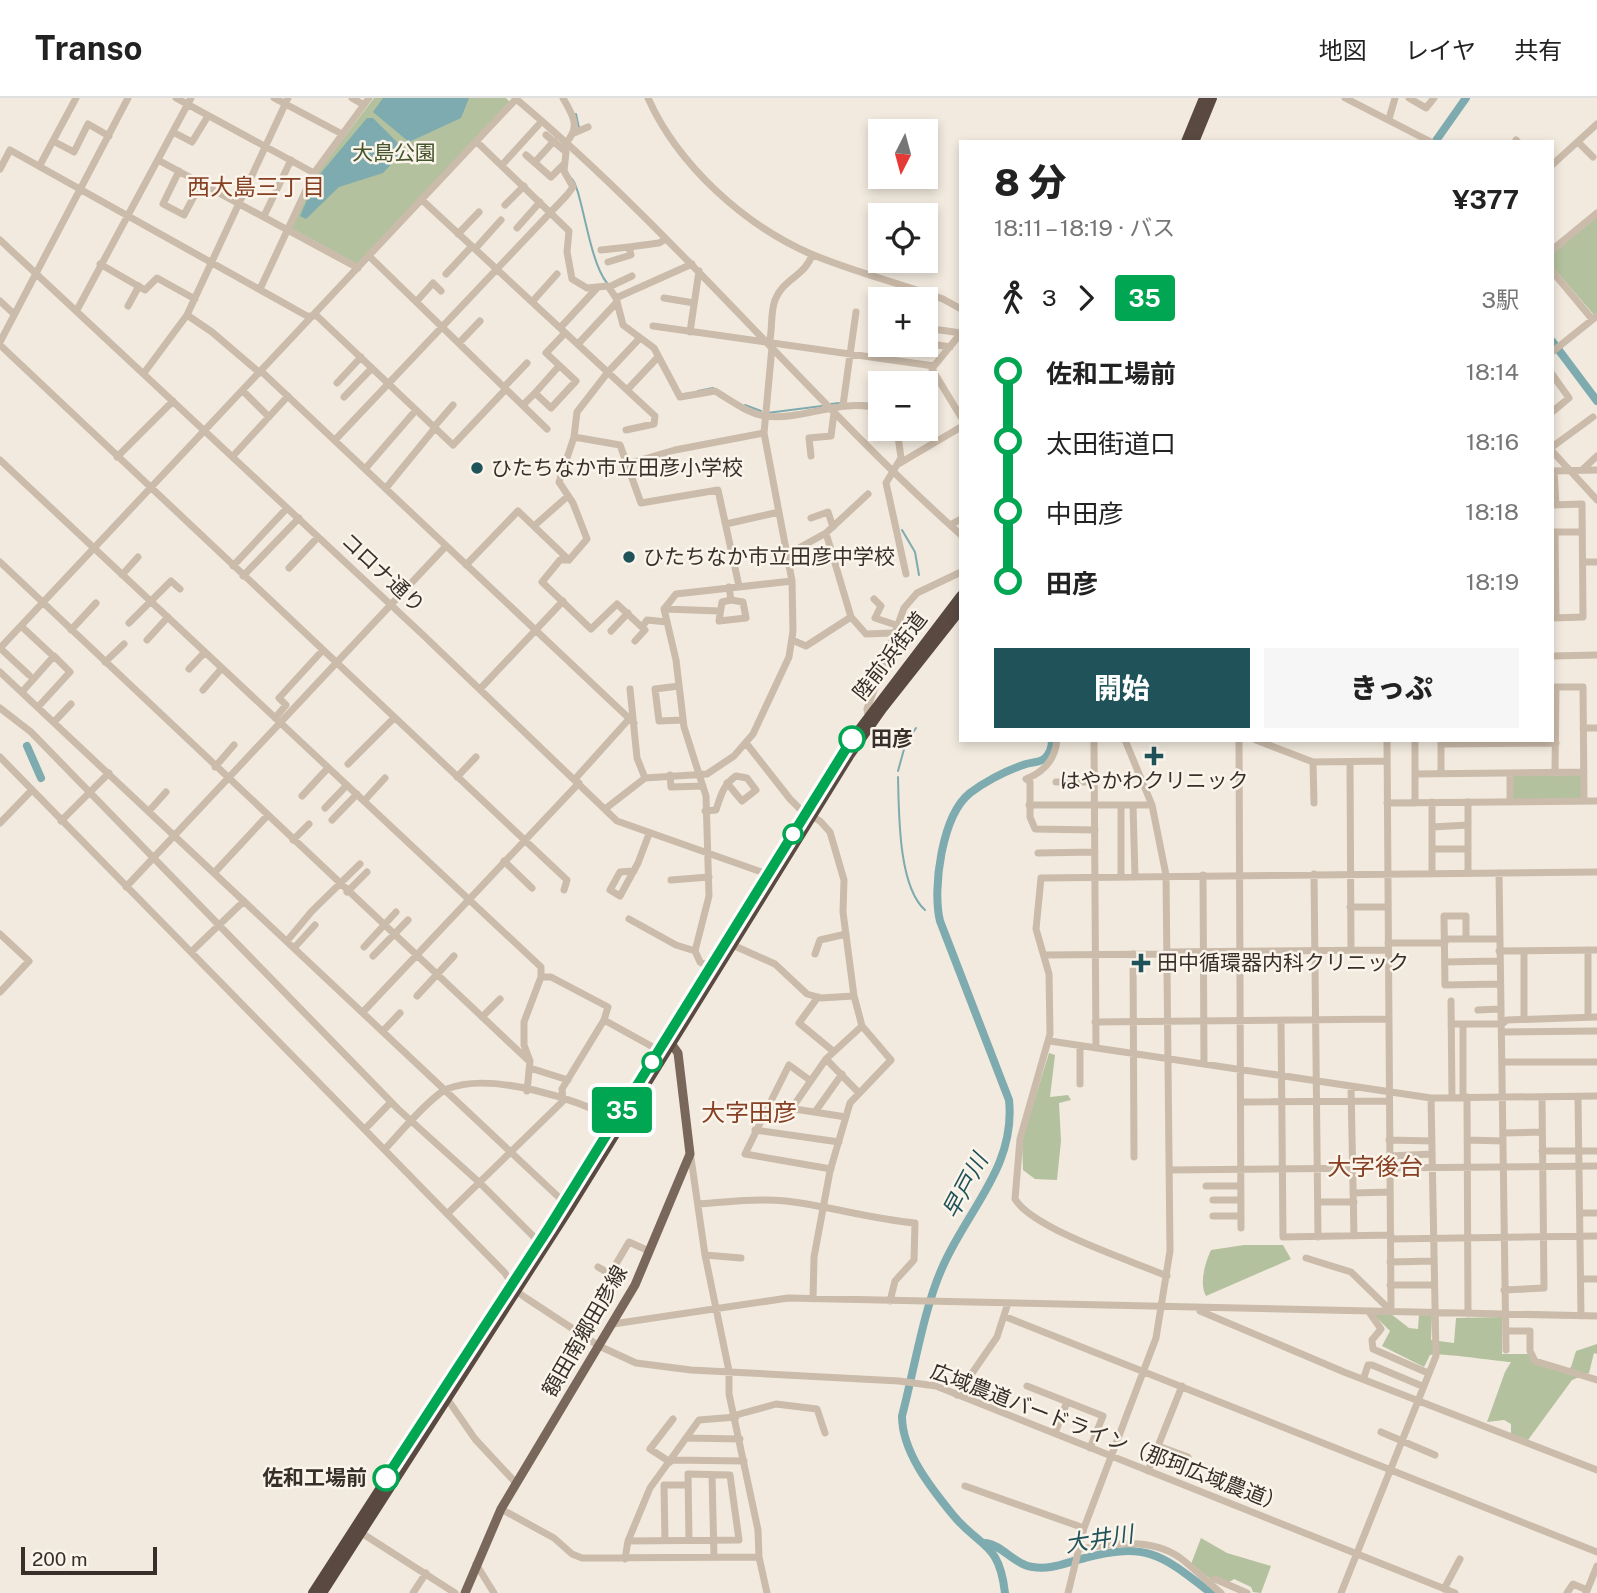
<!DOCTYPE html>
<html lang="ja">
<meta charset="utf-8">
<style>
:root{--surface:#fff;--page:#f6f6f6;--text:#222;--muted:#767676;--line:#e0e0e0;--accent:#1f5359}
body{margin:0;font-family:"Public Sans","Noto Sans JP",sans-serif;background:var(--page);color:var(--text);height:100vh;display:flex;flex-direction:column;font-size:26px;white-space:nowrap}
*{box-sizing:border-box;margin:0}
p{font-size:23px;color:var(--muted)}
.icon{flex:none;width:38px;height:38px;fill:none;stroke:currentColor;stroke-width:2;stroke-linecap:round;stroke-linejoin:round}
.map{position:relative;flex:1;overflow:hidden}
.panel{position:absolute;left:959px;top:42px;width:595px;height:602px;display:flex;flex-direction:column;background:var(--surface);border-radius:0px;box-shadow:0 4px 10px #0003}
.panel>*{flex:none}
.badge{padding:0 14px;border-radius:5px;font-size:24px;line-height:46px}
.needle{width:46px;rotate:186deg}
.controls{position:absolute;left:868px;top:21px;display:grid;gap:14px}
.controls a{display:grid;place-items:center;width:70px;height:70px;border-radius:0px;background:var(--surface);box-shadow:0 4px 10px #0003;font-size:35px}
.scale{position:absolute;left:21px;bottom:18px;width:136px;box-sizing:border-box;padding-left:7px;border:4px solid #382f2a;border-top:0;font-size:19px;line-height:24px;white-space:nowrap;color:#382f2a;-webkit-text-stroke:5px #faf4eb;paint-order:stroke}
.map>.badge{position:absolute;translate:-50% -50%;box-shadow:0 0 0 4px #fff}
.legs{display:flex;align-items:center;gap:10px;height:77px;padding:0 35px;font-size:23px}
.legs p{margin-inline-start:auto}
.head{display:flex;align-items:center;justify-content:space-between;height:119px;padding:0 35px}
h1{font-size:38px;font-weight:800;line-height:52px}
.cta{display:flex;gap:14px;margin-top:auto;padding:14px 35px}
.cta a{flex:1;height:80px;border-radius:0px;background:var(--accent);color:#fff;font-size:28px;font-weight:800;line-height:80px;text-align:center}
.cta a+a{background:var(--page);color:var(--text)}
ul{padding:0 35px;list-style:none}
li{display:flex;align-items:center;gap:24px;height:70px;font-size:26px}
li i{display:grid;place-items:center;width:10px;height:100%;margin:0 9px;background:currentColor}
li i::after{content:'';width:18px;height:18px;margin:-9px;border:5px solid;border-radius:50%;background:var(--surface)}
li p{margin-inline-start:auto}
li:first-child i{background:linear-gradient(#0000 50%,currentColor 0)}
li:last-child i{background:linear-gradient(currentColor 50%,#0000 0)}
header{display:flex;align-items:center;gap:42px;box-sizing:border-box;height:98px;padding:0 35px;background:var(--surface);border-bottom:2px solid var(--line)}
header strong{font-size:33px}
nav{display:flex;gap:38px;margin-inline-start:auto;font-size:24px}
.map>svg:first-child{display:block}
.green{fill:#b4c19e}
.water{fill:#7eabaf}
.lines{fill:none;stroke-linecap:round;stroke-linejoin:round}
.stream{stroke:#7eabaf;stroke-width:2}
.river{stroke:#7eabaf;stroke-width:8}
.minor{stroke:#cbbbaa;stroke-width:7}
.major{stroke:#7a675b;stroke-width:9}
.highway{stroke:#594941;stroke-width:10}
.line-1-casing{stroke:#fff;stroke-width:16}
.line-1{stroke:#00a651;stroke-width:10}
.poi-dot{fill:#1f5359;stroke:#faf4eb;stroke-width:2.5}
.stop-1-dot{fill:#fff;stroke:#00a651;stroke-width:3.5}
.labels{text-anchor:middle;stroke-width:5;stroke-linejoin:round;paint-order:stroke}
.park-label{font-size:21px;fill:#45562e;stroke:#faf4eb}
.poi-label{font-size:21px;fill:#382f2a;stroke:#faf4eb;text-anchor:start}
.street-label{font-size:21px;fill:#382f2a;stroke:#faf4eb}
.stop-label{font-size:21px;font-weight:bold;fill:#382f2a;stroke:#faf4eb;text-anchor:start}
.neighbourhood-label{font-size:23px;fill:#864024;stroke:#faf4eb}
.water-label{font-size:23px;font-style:italic;fill:#1f5359;stroke:#faf4eb}
.quarter-label{font-size:24px;fill:#864024;stroke:#faf4eb}
</style>
<header>
<strong>Transo</strong>
<nav><a>地図</a><a>レイヤ</a><a>共有</a></nav>
</header>
<div class="map">
<svg width="1597" height="1495" viewBox="0 0 1597 1495">
<rect width="100%" height="100%" fill="#f2eade"/>
<path class="green" d="M 374,0 L 506,0 L 510,4 L 357,166 L 291,130 L 315,78 Z
M 1597,119 L 1597,215 L 1594,217 L 1552,168 L 1552,156 Z
M 1583,677 L 1582,700 L 1512,702 L 1512,678 Z
M 1049,955 L 1055,957 L 1050,999 L 1068,997 L 1071,1002 L 1059,1005 L 1061,1043 L 1057,1082 L 1035,1081 L 1023,1072 L 1022,1042 Z
M 1244,1147 L 1283,1147 L 1291,1161 L 1206,1198 C 1199,1185 1205,1165 1211,1152 Z
M 1391,1216 L 1409,1230 L 1418,1231 L 1419,1216 L 1432,1217 L 1431,1242 L 1454,1245 L 1456,1220 L 1502,1219 L 1502,1256 L 1529,1256 L 1563,1274 L 1571,1269 L 1576,1253 L 1597,1246 L 1597,1256 L 1594,1255 L 1589,1275 L 1572,1282 L 1528,1342 L 1511,1336 L 1511,1326 L 1504,1322 L 1487,1324 L 1505,1274 L 1511,1264 C 1496,1263 1439,1254 1430,1257 L 1424,1269 L 1382,1248 L 1390,1233 L 1374,1217 Z
M 1201,1440 L 1227,1455 L 1271,1468 L 1261,1495 L 1253,1494 L 1251,1489 L 1234,1481 C 1219,1493 1204,1475 1191,1466 Z"/>
<path class="water" d="M 383,0 L 469,0 L 461,20 L 409,44 L 373,14 Z
M 367,20 L 373,20 L 405,52 L 383,75 L 339,89 L 306,121 L 300,118 L 316,81 Z"/>
<g class="lines">
<path class="stream" d="M 576,16 L 579,30
M 571,80 C 582,88 588,162 607,185
M 698,293 L 713,290
M 855,305 L 873,306
M 831,306 L 839,305
M 745,307 L 761,313
M 767,315 L 822,308
M 902,432 L 915,454 L 919,477
M 898,673 L 906,644 L 916,630
M 898,679 C 899,714 898,788 925,812"/>
<path class="river" d="M 1435,44 L 1466,0
M 1552,243 L 1597,303
M 27,648 L 41,680
M 986,1445 C 1002,1447 1015,1467 1033,1469 C 1052,1472 1067,1464 1085,1460 C 1148,1443 1163,1458 1211,1495
M 1005,1495 C 999,1443 980,1450 953,1417 C 931,1390 902,1354 902,1318 C 914,1273 924,1209 943,1168 C 968,1111 1016,1068 1009,1002 L 940,823 C 932,791 942,717 970,695 C 985,684 1006,673 1023,667 C 1030,664 1038,665 1044,661 C 1050,656 1052,650 1052,642"/>
<path class="minor" d="M 176,0 L 314,75
M 274,0 L 342,36
M 352,0 L 364,7
M 515,0 C 675,134 806,298 961,437
M 563,0 C 573,18 581,28 566,45
M 648,0 C 678,67 744,127 811,156 C 854,174 899,185 943,201 L 961,211
M 1345,0 L 1431,44
M 1409,0 L 1426,10 L 1434,0
M 1389,21 L 1395,0
M 173,34 L 192,44 L 208,18
M 574,35 L 588,29
M 1516,42 L 1518,44
M 53,43 L 74,54 L 88,26 L 109,38
M 477,44 L 569,133 L 567,154 L 572,181 L 587,190 L 608,188 L 616,200 L 623,227 L 654,250 L 680,299 L 715,293 C 730,302 747,315 765,318 C 804,323 840,299 880,311
M 1578,44 L 1593,59
M 526,57 L 551,79 L 564,66
M 158,62 L 358,170
M 535,64 L 554,43
M 40,67 L 76,0
M 502,67 L 542,23
M 1552,67 L 1597,26
M 0,71 L 10,52 L 307,218 L 317,218 L 453,347 L 506,291
M 179,73 L 163,106 L 184,117 L 201,85
M 421,101 L 655,318 L 654,326 L 626,332
M 505,107 L 524,88
M 264,118 L 291,62
M 517,130 L 540,104
M 458,136 L 479,114
M 0,142 L 421,535 L 617,723 L 770,777
M 475,151 L 501,122
M 601,152 L 629,149
M 1552,152 L 1597,115
M 369,158 L 547,331
M 608,164 L 631,157 L 629,149 L 659,145 L 666,141
M 100,166 L 145,192 L 157,180 L 195,201
M 1552,173 L 1592,221
M 446,176 L 472,148
M 609,189 L 632,178
M 260,191 L 314,75 L 369,0
M 616,200 L 692,166
M 664,200 L 694,205
M 0,203 L 14,216
M 416,204 L 433,185 L 441,193
M 532,204 L 557,176
M 128,208 L 139,188
M 77,212 L 191,0
M 187,217 L 212,234 L 260,275
M 653,228 L 934,268 L 932,271 L 961,319
M 560,230 L 598,189
M 926,230 L 961,235
M 690,234 L 699,173
M 0,244 L 128,0
M 459,245 L 480,223
M 926,245 L 950,249
M 578,246 L 617,204
M 769,246 C 773,232 770,215 775,202 C 783,181 805,178 812,157
M 0,247 L 567,782 L 564,792
M 1552,254 L 1597,218
M 934,268 L 961,235
M 261,273 L 634,625
M 144,275 L 187,217 L 288,0
M 1552,276 L 1569,300 L 1552,314
M 337,285 L 361,259
M 504,289 L 527,265
M 627,292 L 658,259
M 243,293 L 269,319
M 535,295 L 559,268
M 344,299 L 372,270
M 523,307 L 535,295 L 551,310 L 576,283 L 546,255 L 565,235
M 843,307 L 856,214
M 434,329 L 453,307
M 897,331 L 901,360 L 886,385 L 906,476
M 574,339 L 620,347 L 641,405 L 718,392 L 739,488
M 335,342 L 567,97 L 573,89 L 564,73 L 566,54 L 546,37
M 1552,349 L 1593,319
M 1552,353 L 1597,402
M 233,358 L 288,298
M 811,358 L 809,340 L 831,338 L 834,315
M 117,359 L 173,303
M 0,362 L 541,869 L 541,879 L 524,924 L 524,947 L 530,963 L 527,993
M 900,365 L 961,329
M 627,366 L 675,352 L 764,335
M 365,371 L 416,312
M 1582,372 L 1597,358
M 1552,373 L 1597,372
M 1554,373 L 1556,407
M 386,390 L 435,330
M 1552,407 L 1582,406 L 1583,519 L 1552,520
M 811,420 L 828,414 L 833,429
M 726,426 L 779,414
M 950,427 L 961,421
M 534,428 L 568,398
M 1552,434 L 1582,434
M 1555,434 L 1556,520
M 826,435 L 851,519 L 866,536 L 892,535
M 788,456 L 826,435 L 868,396
M 0,464 L 529,963
M 1583,464 L 1597,464
M 466,467 L 518,413 L 569,462
M 233,468 L 287,410
M 289,470 L 318,439
M 122,477 L 138,459
M 243,478 L 299,420
M 729,489 L 731,502 L 743,504 L 746,520 L 719,523 L 722,504 L 731,502
M 874,501 L 881,508 L 875,520 L 896,527
M 664,511 L 720,513
M 129,525 L 171,483 L 180,491
M 21,528 L 50,555
M 642,529 L 647,522 L 667,524
M 71,532 L 96,505
M 611,533 L 628,515
M 147,542 L 168,519
M 792,542 L 806,548 L 851,519
M 635,543 L 645,532 L 617,506 L 591,531 L 542,484 L 560,462 L 569,462 L 587,441 L 573,405 L 559,384 L 574,339 L 577,314 L 608,274 L 639,241
M 0,550 L 517,0
M 0,550 L 29,577
M 1552,558 L 1597,557
M 105,564 L 124,546
M 189,571 L 205,554
M 0,574 L 566,1106
M 679,588 L 655,591 L 659,623 L 683,622
M 1552,589 L 1583,589 L 1584,703
M 480,591 L 563,503
M 630,591 L 637,660 L 645,680
M 203,592 L 222,570
M 22,594 L 54,558 L 70,574 L 38,609
M 0,610 L 31,634 L 398,1011 L 481,1086 L 539,1144
M 275,620 L 286,607 L 279,600 L 322,553
M 869,622 L 867,611 L 904,510 L 917,495 L 961,474
M 54,624 L 71,606
M 1583,630 L 1597,630
M 1057,642 C 1055,662 1044,674 1026,681 L 1030,684 L 1030,719 L 1035,731 L 1095,732
M 1094,642 L 1096,950
M 1239,642 L 1241,1130
M 1256,642 L 1313,664 L 1387,663
M 1387,642 L 1391,1213
M 1415,642 L 1415,705
M 746,645 L 790,701 L 801,712 L 820,723 L 830,734 L 844,782 L 843,814 L 854,898 L 862,928 L 891,962 L 850,1005 L 830,1073 L 814,1159 L 813,1201
M 1441,645 L 1441,675
M 1441,646 L 1556,645
M 0,659 L 505,1175 L 516,1193 L 526,1200 L 599,1248 L 636,1265 L 691,1272 L 899,1283 L 936,1288 L 1455,1495
M 1313,664 L 1314,705
M 1350,664 L 1351,853
M 348,666 L 394,620
M 215,669 L 234,647
M 1510,675 L 1510,704
M 1555,675 L 1556,589
M 1415,676 L 1584,674
M 670,677 L 671,689 L 703,688
M 457,679 L 476,659
M 575,681 L 629,621
M 1056,684 L 1094,684
M 302,698 L 328,670
M 364,703 L 385,680
M 1432,704 L 1432,775
M 1468,704 L 1468,775
M 1387,705 L 1597,703
M 1029,707 L 1152,707
M 1133,708 L 1135,778
M 325,710 L 347,687
M 605,711 L 645,680 L 707,676 L 734,658 L 753,636 L 789,559 L 793,533 L 792,483 L 764,335 L 772,249
M 149,713 L 166,694
M 705,713 L 716,712 C 721,697 723,687 736,678 L 747,680 L 756,692 L 742,703 L 727,685
M 332,722 L 357,696
M 61,723 L 109,675
M 0,725 L 32,692
M 1432,729 L 1468,727
M 293,742 L 309,726
M 1433,751 L 1468,751
M 1038,755 L 1095,754
M 504,763 L 532,790
M 634,773 L 620,774 L 610,792 L 620,798 L 638,765 L 649,736
M 214,775 L 267,718
M 1499,775 L 1506,1252
M 1314,776 L 1318,1139
M 1203,777 L 1204,966
M 1121,779 L 1121,708
M 671,782 L 709,779
M 126,789 L 446,448
M 347,794 L 367,774
M 1350,809 L 1388,809
M 629,821 L 676,847 L 695,853
M 0,836 L 29,863 L 0,894
M 1445,841 L 1499,841
M 1466,841 L 1466,818 L 1444,818 L 1445,887 L 1499,886
M 287,843 L 312,813 L 360,766
M 728,845 L 775,866 L 807,896 L 821,900 L 854,898
M 1388,845 L 1445,845
M 364,849 L 396,814
M 294,850 L 315,827
M 1499,853 L 1597,852
M 1524,853 L 1524,921
M 191,854 L 244,803
M 1167,854 L 1388,852
M 815,856 L 820,842 L 846,836
M 1133,856 L 1134,1059
M 1044,857 L 1167,856
M 373,858 L 408,822
M 1445,864 L 1499,863
M 710,869 L 700,864 L 695,853 L 709,798 L 706,698 L 684,629 L 676,562 L 664,511 L 676,496 L 792,483
M 417,898 L 454,858
M 818,899 L 799,925 L 833,953
M 1451,903 L 1452,999
M 1478,912 L 1499,911
M 363,914 L 579,685
M 482,919 L 500,901
M 1588,919 L 1588,852
M 604,922 L 662,954
M 1281,923 L 1283,1139 L 1391,1137
M 1095,924 L 1389,921
M 1451,926 L 1502,926 L 1507,922 L 1597,919
M 383,933 L 400,915
M 1502,934 L 1597,933
M 1050,943 L 1431,1000 L 1597,998
M 1080,948 L 1080,986
M 1503,964 L 1597,964
M 530,970 L 568,982
M 811,983 L 789,967 L 769,1007 L 846,1019
M 1351,988 L 1354,1138
M 859,995 L 826,961 L 862,928
M 1463,999 L 1463,926
M 1467,999 L 1468,1216
M 1578,999 L 1581,1218
M 1241,1004 L 1389,1003
M 769,1007 L 745,1056 L 831,1071
M 792,1010 L 826,961
M 815,1014 L 842,976
M 365,1031 L 391,1004
M 755,1032 L 839,1044
M 1503,1035 L 1542,1034
M 1389,1042 L 1432,1043
M 1467,1042 L 1503,1043
M 385,1051 C 398,1037 431,998 447,991 C 491,973 577,1001 618,1023
M 690,1053 L 705,1157 L 729,1273 L 729,1296 L 758,1432 L 759,1459 L 767,1495
M 1542,1053 L 1597,1053
M 1390,1058 L 1432,1056
M 1169,1072 L 1597,1068
M 1206,1088 L 1240,1088
M 1354,1095 L 1390,1094
M 1213,1102 L 1240,1102
M 1318,1104 L 1354,1104
M 698,1106 C 727,1104 756,1100 786,1103 C 829,1108 871,1121 915,1125 L 914,1162 L 895,1183 L 890,1203
M 1580,1115 L 1597,1115
M 447,1116 L 563,1003 L 562,991 L 604,922 L 608,909 L 551,879 L 541,879
M 1213,1118 L 1240,1118
M 1391,1141 L 1597,1138
M 705,1157 L 741,1160
M 1306,1160 L 1351,1174 L 1387,1209 L 1391,1208
M 1390,1164 L 1433,1163
M 598,1169 L 610,1176 L 629,1144 L 649,1153
M 1167,1178 C 1132,1163 1033,1131 1015,1101 L 1020,1041 L 1050,936 L 1049,876 L 1036,831 L 1041,780 L 1597,774
M 1581,1181 L 1597,1181
M 1390,1187 L 1433,1187
M 1504,1192 L 1544,1190 L 1542,999
M 1200,1213 L 1344,1274 L 1597,1372
M 1369,1214 L 1381,1231 L 1372,1242 L 1373,1251 L 1428,1275
M 1006,1219 L 1597,1454
M 613,1226 L 788,1200 L 1597,1218
M 1506,1233 L 1530,1233 L 1530,1253 L 1535,1263 L 1597,1282
M 1364,1279 L 1368,1267 L 1372,1267 L 1422,1288
M 1027,1288 L 1103,1318 L 1090,1350
M 957,1297 L 997,1239 L 1008,1205
M 446,1299 L 475,1341 L 516,1385
M 736,1317 L 776,1306 L 817,1311 L 825,1335
M 1381,1334 L 1435,1357
M 1055,1335 L 1067,1304
M 686,1340 L 740,1341
M 1158,1348 L 1188,1359
M 672,1362 L 744,1363
M 670,1364 L 650,1351 L 673,1321
M 1148,1373 L 1182,1288
M 712,1377 L 714,1459
M 965,1388 L 1084,1430
M 501,1411 L 554,1440 L 572,1456 L 582,1460 L 759,1459
M 360,1434 L 455,1495
M 665,1442 L 664,1387 L 688,1387
M 628,1443 L 739,1442 L 730,1377 L 688,1376 L 689,1442
M 1078,1451 C 1111,1446 1150,1439 1179,1459 C 1194,1470 1207,1484 1221,1495
M 625,1461 L 628,1443 L 650,1390 L 699,1322 L 736,1319
M 476,1466 L 494,1495
M 1209,1485 L 1215,1481 L 1247,1495
M 1444,1491 L 1460,1461
M 413,1495 L 426,1475
M 1068,1495 L 1084,1430 L 1156,1240 L 1170,1153 L 1166,777 L 1152,707 L 1125,642
M 1341,1495 L 1436,1258 L 1431,1000
M 1567,1495 L 1573,1486 L 1587,1492
M 1586,1495 L 1597,1468"/>
<path class="major" d="M 465,1495 L 501,1411 L 635,1187 L 690,1056 L 678,955 L 668,941"/>
<path class="highway" d="M 1186,44 L 1204,0
M 1194,44 L 1212,0
M 313,1495 L 548,1131 L 850,644 L 961,498
M 322,1495 L 570,1109 L 849,658 L 882,611 L 961,511"/>
</g>
<g class="lines">
<g class="line-1-casing">
<path id="line-1" d="M 386,1380 L 548,1131 L 852,641"/>
</g>
<use href="#line-1" class="line-1"/>
</g>
<g class="poi-dot">
<circle cx="477" cy="370" r="7"/>
<circle cx="629" cy="459" r="7"/>
<path d="M1150.5 647.5h7v7h7v7h-7v7h-7v-7h-7v-7h7z"/>
<path d="M1137.5 854.5h7v7h7v7h-7v7h-7v-7h-7v-7h7z"/>
</g>
<g class="stop-1-dot">
<circle cx="852" cy="641" r="12"/>
<circle cx="793" cy="736" r="9"/>
<circle cx="652" cy="964" r="9"/>
<circle cx="386" cy="1380" r="12"/>
</g>
<g class="labels">
<g class="park-label">
<text x="394" y="62">大島公園</text>
</g>
<g class="poi-label">
<text x="491" y="377">ひたちなか市立田彦小学校</text>
<text x="643" y="466">ひたちなか市立田彦中学校</text>
<text x="1154" y="690" text-anchor="middle">はやかわクリニック</text>
<text x="1157" y="872">田中循環器内科クリニック</text>
</g>
<g class="street-label">
<text transform="translate(383 475) rotate(43)" y="7">コロナ通り</text>
<text transform="translate(890 558) rotate(-52)" y="7">陸前浜街道</text>
<text transform="translate(585 1233) rotate(-60)" y="7">額田南郷田彦線</text>
<text transform="translate(1108 1340) rotate(21)" y="7">広域農道バードライン（那珂広域農道）</text>
</g>
<g class="stop-label">
<text x="871" y="648">田彦</text>
<text x="367" y="1387" text-anchor="end">佐和工場前</text>
</g>
<g class="neighbourhood-label">
<text x="256" y="97">西大島三丁目</text>
</g>
<g class="water-label">
<text transform="translate(965 1088) rotate(-62)" y="8">早戸川</text>
<text transform="translate(1099 1441) rotate(-9)" y="8">大井川</text>
</g>
<g class="quarter-label">
<text x="749" y="1023">大字田彦</text>
<text x="1375" y="1077">大字後台</text>
</g>
</g>
</svg>
<div class="controls">
<a><svg class="needle" viewBox="-14 -14 28 28"><path d="M0-13l5 13h-10z" fill="#e53935"/><path d="M0 13l5-13h-10z" fill="#767676"/></svg></a>
<a><svg class="icon" aria-label="locate" viewBox="0 0 24 24"><circle cx="12" cy="12" r="6"/><path d="M12 2v4M12 18v4M2 12h4M18 12h4"/></svg></a>
<a>+</a>
<a>−</a>
</div>
<div class="scale">200 m</div>
<b class="badge" style="left:622px;top:1012px;background:#00a651;color:#fff">35</b>
<section class="panel">
<div class="head"><div><h1>8 分</h1><p>18:11 – 18:19 · バス</p></div><b>¥377</b></div>
<div class="legs"><svg class="icon" aria-label="walk" viewBox="0 0 24 24"><circle cx="13" cy="4" r="2"/><path d="M13 8l-2 6 4 7M11 14l-3 7M7 12l3-4h3l4 4"/></svg>3<svg class="icon" aria-label="forward" viewBox="0 0 24 24"><path d="M9 5l7 7-7 7"/></svg><b class="badge" style="background:#00a651;color:#fff">35</b><p>3駅</p></div>
<ul>
<li><i style="color:#00a651"></i><b>佐和工場前</b><p>18:14</p></li>
<li><i style="color:#00a651"></i><span>太田街道口</span><p>18:16</p></li>
<li><i style="color:#00a651"></i><span>中田彦</span><p>18:18</p></li>
<li><i style="color:#00a651"></i><b>田彦</b><p>18:19</p></li>
</ul>
<div class="cta"><a>開始</a><a>きっぷ</a></div>
</section>
</div>
